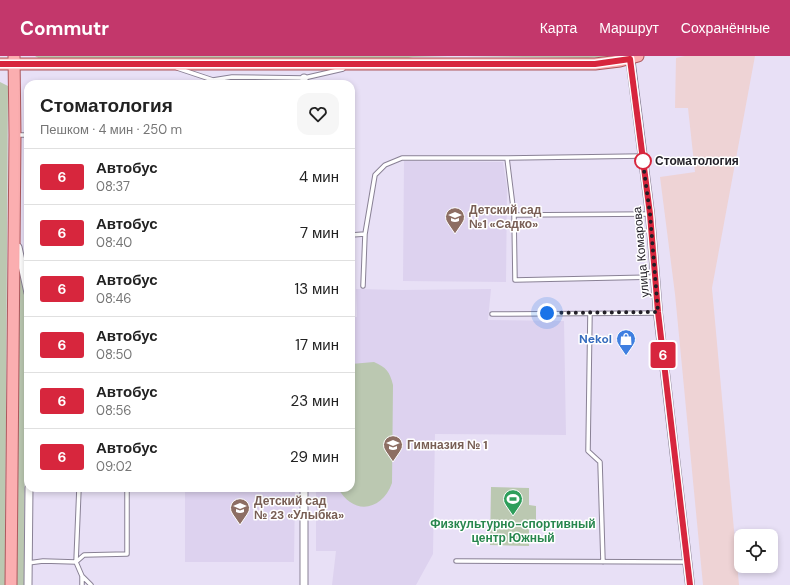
<!DOCTYPE html>
<html lang="ru">
<meta charset="utf-8">
<style>
:root{--surface:#fff;--page:#f6f6f6;--text:#222;--muted:#767676;--line:#e0e0e0;--accent:#c3376b}
body{margin:0;font-family:"DM Sans",sans-serif;background:var(--page);color:var(--text);height:100vh;display:flex;flex-direction:column;font-size:15px;white-space:nowrap}
*{box-sizing:border-box;margin:0}
p{font-size:13px;color:var(--muted)}
.icon{flex:none;width:22px;height:22px;fill:none;stroke:currentColor;stroke-width:2;stroke-linecap:round;stroke-linejoin:round}
.map{position:relative;flex:1;overflow:hidden}
.drawer{position:absolute;left:24px;top:24px;width:331px;height:412px;display:flex;flex-direction:column;background:var(--surface);border-radius:12px;box-shadow:0 2px 6px #0003}
.drawer>*{flex:none}
.badge{padding:0 8px;border-radius:3px;font-size:14px;line-height:26px}
.fabs{position:absolute;left:734px;top:473px;display:grid;gap:8px}
.fabs a{display:grid;place-items:center;width:44px;height:44px;border-radius:8px;background:var(--surface);box-shadow:0 2px 6px #0003;font-size:20px}
.you{position:absolute;width:20px;height:20px;margin:-10px;border:3px solid #fff;border-radius:50%;background:#1a73e8;box-shadow:0 0 0 6px #1a73e833}
.map>.badge{position:absolute;translate:-50% -50%;box-shadow:0 0 0 2px #fff}
.round{display:grid;place-items:center;flex:none;width:42px;height:42px;border-radius:12px;background:var(--page)}
.overview{display:flex;align-items:center;justify-content:space-between;height:68px;padding:0 16px}
h1{font-size:19px;font-weight:600;line-height:30px}
ul{padding:0;list-style:none}
li{display:flex;align-items:center;gap:12px;height:56px;padding:0 16px;border-top:1px solid var(--line)}
li div{flex:1}
li b{display:block;font-size:15px}
li em{font-style:normal}
li .badge{min-width:44px;font-weight:700;text-align:center}
header{display:flex;align-items:center;gap:24px;box-sizing:border-box;height:56px;padding:0 20px;background:var(--accent);color:#fff}
header strong{font-size:19px}
nav{display:flex;gap:22px;margin-inline-start:auto;font-size:14px}
.map>svg:first-child{display:block}
.built{fill:#ddd2ef}
.industrial{fill:#eed3d5}
.green{fill:#bbc8b1}
.lines{fill:none;stroke-linecap:round;stroke-linejoin:round}
.service-casing{stroke:#898195;stroke-width:5.5}
.minor-casing{stroke:#898195;stroke-width:9}
.tertiary-casing{stroke:#898195;stroke-width:10}
.primary-casing{stroke:#ad585d;stroke-width:13}
.service{stroke:#fff;stroke-width:3.5}
.minor{stroke:#fff;stroke-width:7}
.tertiary{stroke:#fff;stroke-width:8}
.primary{stroke:#fbaeb0;stroke-width:11}
.line-casing{stroke:#fff;stroke-width:9}
.line{stroke:#d7263d;stroke-width:6}
.walk{stroke:#211e26;stroke-width:4;stroke-dasharray:0 7.2}
.stop-dot{fill:#fff;stroke:#d7263d;stroke-width:2}
.labels{text-anchor:middle;stroke-width:3;stroke-linejoin:round;paint-order:stroke}
.stop-label{font-size:12px;font-weight:bold;fill:#211e26;stroke:#fff;text-anchor:start}
.education-label{font-size:12px;font-weight:bold;fill:#785e54;stroke:#fff;text-anchor:start}
.street-label{font-size:12px;fill:#211e26;stroke:#fff}
.shop-label{font-size:12px;font-weight:bold;fill:#366cbe;stroke:#fff;text-anchor:end}
.leisure-label{font-size:12px;font-weight:bold;fill:#27864d;stroke:#fff}
</style>
<header>
<strong>Commutr</strong>
<nav><a>Карта</a><a>Маршрут</a><a>Сохранённые</a></nav>
</header>
<div class="map">
<svg width="790" height="529" viewBox="0 0 790 529">
<rect width="100%" height="100%" fill="#e8e0f6"/>
<path class="built" d="M 404,105 L 503,106 L 507,132 L 506,226 L 403,225 Z
M 356,233 L 402,234 L 491,233 L 488,264 L 564,265 L 566,379 L 435,378 L 433,498 L 416,529 L 332,529 L 336,495 L 316,495 L 316,432 L 351,432 L 351,261 L 357,261 Z
M 185,432 L 295,432 L 294,506 L 185,506 Z"/>
<path class="industrial" d="M 685,0 L 755,0 L 712,232 L 739,529 L 703,529 L 675,238 L 660,121 L 695,116 L 688,52 L 675,52 L 676,2 Z"/>
<path class="green" d="M 35,0 L 448,0 L 413,1 L 404,3 L 40,3 Z
M 465,0 L 614,0 L 588,2 Z
M 0,26 L 8,30 L 5,529 L 0,529 Z
M 17,205 L 20,210 L 26,246 L 24,529 L 14,529 Z
M 374,306 C 386,311 390,316 393,329 L 392,427 C 382,455 353,460 338,432 L 351,432 L 351,308 Z
M 491,431 L 529,432 L 529,449 L 536,450 L 536,470 L 529,470 L 529,490 L 490,489 Z"/>
<g class="lines">
<g class="service-casing">
<path id="service" d="M 177,12 L 213,24 L 232,21 L 304,22 L 343,13
M 16,79 L 28,79
M 642,100 L 507,102 L 514,159 L 515,224 L 655,221
M 514,159 L 649,158
M 351,179 L 365,178 L 375,119 L 385,109 L 402,102 L 507,102
M 363,230 L 365,178
M 590,257 L 588,395 L 600,406 L 603,506
M 492,258 L 658,257
M 79,432 L 76,506 L 82,520 L 91,529
M 456,505 L 687,506
M 28,507 L 43,505 L 76,506 L 84,499 L 127,498 L 127,432
M 82,529 L 82,520"/>
</g>
<g class="minor-casing">
<path id="minor" d="M 304,22 L 304,28
M 18,191 L 28,237
M 28,529 L 29,432
M 304,529 L 304,432"/>
</g>
<g class="tertiary-casing">
<path id="tertiary" d="M 630,0 L 650,158 L 658,257 L 690,529"/>
</g>
<g class="primary-casing">
<path id="primary" d="M 0,8 L 595,8 L 620,5 L 638,0
M 11,529 L 15,79 L 14,0"/>
</g>
<use href="#service" class="service"/>
<use href="#minor" class="minor"/>
<use href="#tertiary" class="tertiary"/>
<use href="#primary" class="primary"/>
</g>
<g class="lines">
<g class="line-casing">
<path id="line" d="M 0,8 L 595,8 L 630,3 L 650,158 L 658,256 L 690,529"/>
</g>
<use href="#line" class="line"/>
<path class="walk" d="M 547,257 L 658,256 L 650,158 L 642,100 L 643,105"/>
</g>
<defs>
<g id="school-pin" transform="scale(1)"><path d="M0 17L-7.5 6A9.5 9.5 0 1 1 7.5 6Z" fill="#8d6e63" stroke="#fff"/><path d="M0-5L7-2L0 1L-7-2ZM-4 1L0 2.5L4 1V4Q0 6-4 4Z" fill="#fff"/></g>
<g id="shop-pin" transform="scale(1)"><path d="M0 17L-7.5 6A9.5 9.5 0 1 1 7.5 6Z" fill="#3f7fe0" stroke="#fff"/><path d="M-5-2.5h2.3a2.7 3.5 0 0 1 5.4 0H5L5.5 6h-11ZM-1.5-2.5h3a1.5 2.3 0 0 0-3 0Z" fill="#fff"/></g>
<g id="stadium-pin" transform="scale(1)"><path d="M0 17L-7.5 6A9.5 9.5 0 1 1 7.5 6Z" fill="#2e9e5b" stroke="#fff"/><path d="M0-5a6.5 5 0 1 0 0 10a6.5 5 0 1 0 0-10ZM-3.5-1.8h7v3.6h-7Z" fill="#fff"/></g>
</defs>
<g fill-rule="evenodd">
<use href="#school-pin" x="455" y="161"/>
<use href="#shop-pin" x="626" y="283"/>
<use href="#school-pin" x="393" y="389"/>
<use href="#stadium-pin" x="513" y="443"/>
<use href="#school-pin" x="240" y="452"/>
</g>
<circle class="stop-dot" cx="643" cy="105" r="8"/>
<g class="labels">
<g class="stop-label">
<text x="655" y="109">Стоматология</text>
</g>
<g class="education-label">
<text x="469" y="158">Детский сад<tspan x="469" dy="14">№1 «Cадко»</tspan></text>
<text x="407" y="393">Гимназия № 1</text>
<text x="254" y="449">Детский сад<tspan x="254" dy="14">№ 23 «Улыбка»</tspan></text>
</g>
<g class="street-label">
<text transform="translate(641 196) rotate(-95)" y="4">улица Комарова</text>
</g>
<g class="shop-label">
<text x="612" y="287">Nekol</text>
</g>
<g class="leisure-label">
<text x="513" y="472">Физкультурно-спортивный<tspan x="513" dy="14">центр Южный</tspan></text>
</g>
</g>
</svg>
<div class="fabs">
<a><svg class="icon" aria-label="locate" viewBox="0 0 24 24"><circle cx="12" cy="12" r="6"/><path d="M12 2v4M12 18v4M2 12h4M18 12h4"/></svg></a>
</div>
<div class="you" style="left:547px;top:257px"></div>
<b class="badge" style="left:663px;top:299px;background:#d7263d;color:#fff">6</b>
<section class="drawer">
<div class="overview"><div><h1>Стоматология</h1><p>Пешком · 4 мин · 250 m</p></div><a class="round"><svg class="icon" aria-label="heart" viewBox="0 0 24 24"><path d="M12 20l-8-8c-3-5 5-10 8-4 3-6 11-1 8 4z"/></svg></a></div>
<ul>
<li><span class="badge" style="background:#d7263d;color:#fff">6</span><div><b>Автобус</b><p>08:37</p></div><em>4 мин</em></li>
<li><span class="badge" style="background:#d7263d;color:#fff">6</span><div><b>Автобус</b><p>08:40</p></div><em>7 мин</em></li>
<li><span class="badge" style="background:#d7263d;color:#fff">6</span><div><b>Автобус</b><p>08:46</p></div><em>13 мин</em></li>
<li><span class="badge" style="background:#d7263d;color:#fff">6</span><div><b>Автобус</b><p>08:50</p></div><em>17 мин</em></li>
<li><span class="badge" style="background:#d7263d;color:#fff">6</span><div><b>Автобус</b><p>08:56</p></div><em>23 мин</em></li>
<li><span class="badge" style="background:#d7263d;color:#fff">6</span><div><b>Автобус</b><p>09:02</p></div><em>29 мин</em></li>
</ul>
</section>
</div>
